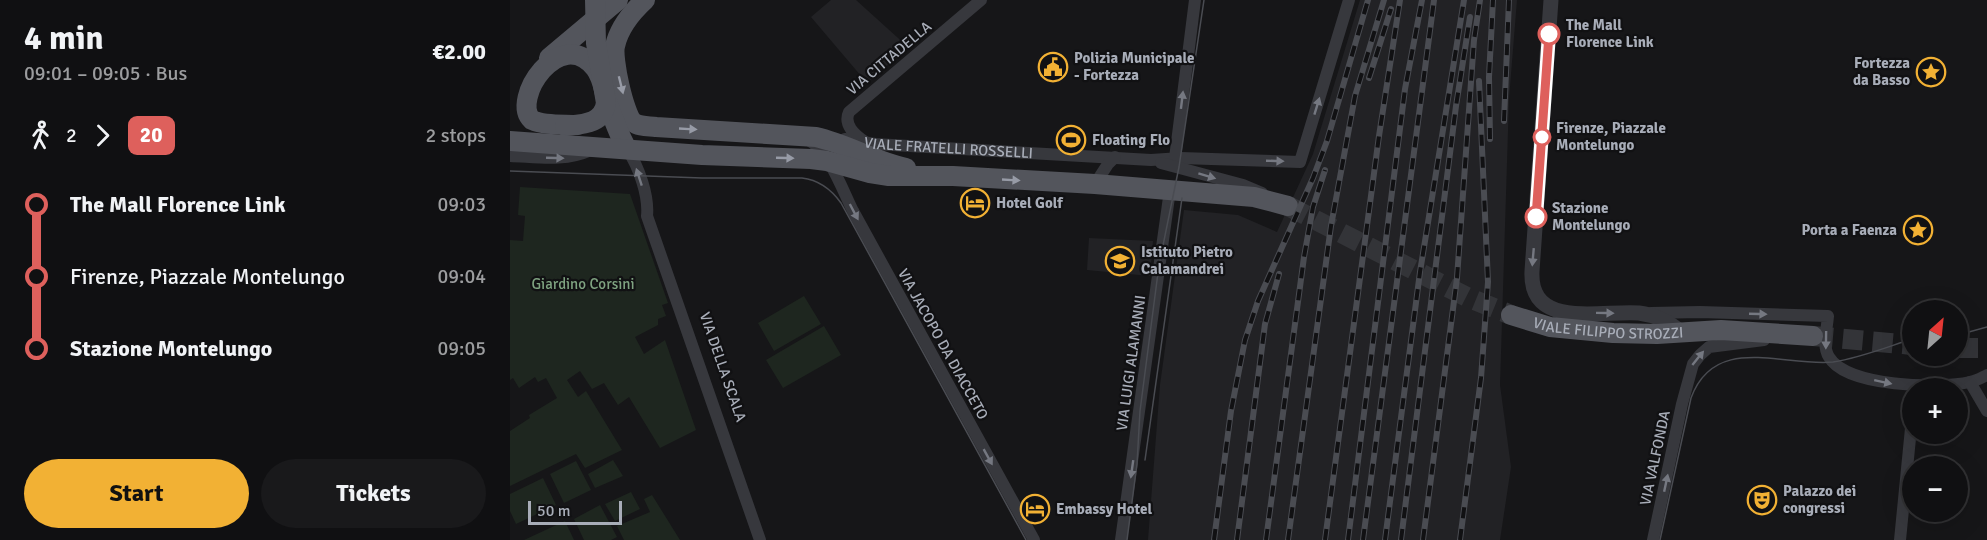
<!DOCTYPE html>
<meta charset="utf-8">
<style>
:root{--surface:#101012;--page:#19191b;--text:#f1f3f6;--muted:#9c9d9f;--line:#303032;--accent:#f2b134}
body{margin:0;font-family:Signika,sans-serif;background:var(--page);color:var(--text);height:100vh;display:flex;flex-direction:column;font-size:22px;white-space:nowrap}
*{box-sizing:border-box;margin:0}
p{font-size:20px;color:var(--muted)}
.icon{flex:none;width:33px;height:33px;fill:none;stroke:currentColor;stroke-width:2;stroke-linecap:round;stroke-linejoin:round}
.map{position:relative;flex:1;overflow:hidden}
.sheet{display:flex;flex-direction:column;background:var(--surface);width:510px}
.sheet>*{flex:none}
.badge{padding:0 12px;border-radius:9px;font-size:21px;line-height:39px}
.needle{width:39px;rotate:27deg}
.controls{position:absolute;left:1392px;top:300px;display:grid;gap:12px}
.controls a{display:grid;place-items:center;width:66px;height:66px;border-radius:50%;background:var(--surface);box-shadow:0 6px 24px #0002,0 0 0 2px var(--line);font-size:30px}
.scale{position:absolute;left:18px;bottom:15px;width:94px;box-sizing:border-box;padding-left:6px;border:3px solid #a8adb8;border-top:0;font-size:16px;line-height:21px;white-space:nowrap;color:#a8adb8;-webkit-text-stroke:4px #111113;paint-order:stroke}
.map>.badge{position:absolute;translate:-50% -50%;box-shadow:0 0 0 3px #fff}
.legs{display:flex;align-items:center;gap:9px;height:66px;padding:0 24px;font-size:20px}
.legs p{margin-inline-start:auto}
.head{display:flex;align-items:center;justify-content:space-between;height:102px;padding:0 24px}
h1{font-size:33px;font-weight:700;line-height:45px}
.cta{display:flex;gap:12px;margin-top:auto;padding:12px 24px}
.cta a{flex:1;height:69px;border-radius:36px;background:var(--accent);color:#111;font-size:24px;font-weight:700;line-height:69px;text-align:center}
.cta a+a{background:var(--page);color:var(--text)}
ul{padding:0 24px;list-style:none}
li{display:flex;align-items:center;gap:21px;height:72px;font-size:22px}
li i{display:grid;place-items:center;width:9px;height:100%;margin:0 8px;background:currentColor}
li i::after{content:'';width:15px;height:15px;margin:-8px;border:4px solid;border-radius:50%;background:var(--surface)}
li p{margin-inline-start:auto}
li:first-child i{background:linear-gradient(#0000 50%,currentColor 0)}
li:last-child i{background:linear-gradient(currentColor 50%,#0000 0)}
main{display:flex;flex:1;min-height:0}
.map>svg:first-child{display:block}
.built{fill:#222225}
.green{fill:#1e261f}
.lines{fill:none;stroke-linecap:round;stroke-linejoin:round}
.primary-tunnel{stroke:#333438;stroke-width:20;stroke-dasharray:20 10;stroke-linecap:butt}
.minor{stroke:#37383d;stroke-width:12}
.tertiary{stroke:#37383d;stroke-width:15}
.primary{stroke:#53555c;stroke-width:20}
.tram{stroke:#4a4c52;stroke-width:1.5}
.rail-casing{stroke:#4a4c52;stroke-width:6}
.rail{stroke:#111113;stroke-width:4;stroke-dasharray:11;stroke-linecap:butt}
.oneway{fill:#979ba6}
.oneway2{fill:#757881}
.line-1-casing{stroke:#fff;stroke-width:14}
.line-1{stroke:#de605c;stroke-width:9}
.stop-1-dot{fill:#fff;stroke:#de605c;stroke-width:3}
.labels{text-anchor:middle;stroke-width:4.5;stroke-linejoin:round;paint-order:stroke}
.stop-label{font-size:15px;font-weight:bold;fill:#a8adb8;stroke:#111113;text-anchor:start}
.street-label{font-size:15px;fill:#a8adb8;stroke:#111113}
.poi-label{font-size:15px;font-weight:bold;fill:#a8adb8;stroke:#111113;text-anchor:start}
.park-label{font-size:15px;fill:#7fa381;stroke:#111113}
</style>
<main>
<section class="sheet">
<div class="head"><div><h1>4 min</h1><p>09:01 – 09:05 · Bus</p></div><b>€2.00</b></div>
<div class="legs"><svg class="icon" aria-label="walk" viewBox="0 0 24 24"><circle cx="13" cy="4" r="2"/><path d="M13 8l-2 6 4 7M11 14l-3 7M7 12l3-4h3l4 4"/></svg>2<svg class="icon" aria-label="forward" viewBox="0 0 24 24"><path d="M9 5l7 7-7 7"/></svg><b class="badge" style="background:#de605c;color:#fff">20</b><p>2 stops</p></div>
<ul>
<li><i style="color:#de605c"></i><b>The Mall Florence Link</b><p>09:03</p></li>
<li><i style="color:#de605c"></i><span>Firenze, Piazzale Montelungo</span><p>09:04</p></li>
<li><i style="color:#de605c"></i><b>Stazione Montelungo</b><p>09:05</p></li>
</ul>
<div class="cta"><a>Start</a><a>Tickets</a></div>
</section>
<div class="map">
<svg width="1477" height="540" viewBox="0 0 1477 540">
<rect width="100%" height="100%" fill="#161618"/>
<path class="built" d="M 321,0 L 346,0 L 398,47 L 357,83 L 301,17 Z
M 850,0 L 1007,0 L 999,99 L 990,385 L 1001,467 L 990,540 L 638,540 L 650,385 L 674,210 L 728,215 L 767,232 L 803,154 Z
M 579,238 L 643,241 L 640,276 L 577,270 Z"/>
<path class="green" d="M 10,187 L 120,194 L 158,303 L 152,305 L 156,316 L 148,319 L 148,325 L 125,337 L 134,354 L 155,340 L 186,430 L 150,448 L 119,397 L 108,405 L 94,383 L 82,389 L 70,371 L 57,380 L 68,397 L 76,391 L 112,450 L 75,468 L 66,454 L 0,486 L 0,431 L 20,418 L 19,415 L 47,398 L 36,378 L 28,382 L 25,377 L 9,388 L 3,378 L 0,380 L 0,240 L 13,241 L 15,216 L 8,215 Z
M 294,296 L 311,324 L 264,351 L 248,323 Z
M 314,326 L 331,355 L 273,388 L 256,360 Z
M 103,460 L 113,476 L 85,488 L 78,474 Z
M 66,461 L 81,490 L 54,503 L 40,474 Z
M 33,478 L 46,505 L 6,524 L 0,511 L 0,494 Z
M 121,492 L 130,509 L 105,521 L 95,504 Z
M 142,495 L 170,540 L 114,540 L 107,526 L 140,512 L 134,499 Z
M 90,505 L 107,537 L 101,540 L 74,540 L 64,519 Z
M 55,521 L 64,540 L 14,540 Z"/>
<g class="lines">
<path class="primary-tunnel" d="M 778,206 L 957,297 L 1001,315
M 1303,336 L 1402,345
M 1448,348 L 1477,348"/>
<g class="minor">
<path d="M 297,139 C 319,151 332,189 343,211 L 524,540"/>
<path id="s1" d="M 335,139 L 365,144 L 641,160 L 671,158 L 790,162 L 839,0"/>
<path d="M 355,142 C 345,135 333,125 339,112 L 471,0"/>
<path d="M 117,149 C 129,167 139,196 137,216 L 250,540"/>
<path d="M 0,156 C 28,157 54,162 81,150"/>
<path d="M 665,158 L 685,0"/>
<path d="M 651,163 L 733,185 L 752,193"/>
<path d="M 585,184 L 598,164 L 605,157"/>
<path d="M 1141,313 L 1190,312 L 1318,316 C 1317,329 1312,346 1319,357 C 1336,387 1430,389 1460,382 C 1466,381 1471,378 1477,375"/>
<path d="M 1460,382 L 1477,411"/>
<path d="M 611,540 L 660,190"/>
<path d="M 1143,540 L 1172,404 L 1183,364 L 1190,355 L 1199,347 L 1254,340"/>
<path d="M 1390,540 L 1402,418"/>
</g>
<path class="tertiary" d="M 1041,0 L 1022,271 C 1019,330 1091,310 1129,313 C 1144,315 1160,322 1171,332"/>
<g class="primary">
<path d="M 135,0 C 122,12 109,28 105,46 C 102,58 114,114 123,122 C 129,127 139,126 146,127 L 306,137 C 337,144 364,161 396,168"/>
<path d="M 39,58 L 108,0"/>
<path d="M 68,125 C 54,124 35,126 22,120 C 0,100 50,24 85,68 C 92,77 93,87 96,98 C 102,116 108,133 117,149"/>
<path d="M 55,126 C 73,124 93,124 96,103 L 86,43 L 85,0"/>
<path d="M 0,141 L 192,155 L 301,159 L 317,161 L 360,173 L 379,176 L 443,176 L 585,184 L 744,197 L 778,206"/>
<path id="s2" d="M 1001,315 L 1040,327 L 1103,333 L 1147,334 L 1211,330 L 1303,336"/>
</g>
<path class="tram" d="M 0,171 L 192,178 L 292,178 C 309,180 321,189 331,203 L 516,540
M 1448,335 L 1477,327
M 635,460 L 672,198
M 617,540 L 627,464 L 630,411 L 649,265 L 669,167 L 694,0
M 1150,540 L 1181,398 C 1205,333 1273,367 1323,362 C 1350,358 1377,347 1402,339"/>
<g class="rail-casing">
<path id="rail" d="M 859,78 L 881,9
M 994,121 L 999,0
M 980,139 L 979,77 L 983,0
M 704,540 L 721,411 L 735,340 L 748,301 L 803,178 L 817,141 L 858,0
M 727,540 L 755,324 L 769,274
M 756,540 L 794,257 L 803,207 L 815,170
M 778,540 L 821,226 L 845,96 L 874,0
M 815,540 L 869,136 L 890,0
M 838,540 L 895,89 L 912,0
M 853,540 L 924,0
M 875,540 L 910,272 L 954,0
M 891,540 L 946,106 L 960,17
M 913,540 L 947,278 L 964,40 L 970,0
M 950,540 L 971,378 L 978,282 L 969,81"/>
</g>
<use href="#rail" class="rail"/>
</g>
<defs><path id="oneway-solid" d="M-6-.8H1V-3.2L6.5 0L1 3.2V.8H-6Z" transform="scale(1.5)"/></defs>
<g class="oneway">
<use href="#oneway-solid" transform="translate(111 85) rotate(76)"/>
<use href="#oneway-solid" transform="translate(178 129) rotate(3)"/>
<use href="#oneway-solid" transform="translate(275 158) rotate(2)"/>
<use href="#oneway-solid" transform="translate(501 180) rotate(3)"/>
</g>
<g class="oneway2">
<use href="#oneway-solid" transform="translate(672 100) rotate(-83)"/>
<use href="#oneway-solid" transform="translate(807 106) rotate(-73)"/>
<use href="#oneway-solid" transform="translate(45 158) rotate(2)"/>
<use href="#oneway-solid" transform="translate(765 161) rotate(2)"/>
<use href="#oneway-solid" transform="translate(697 176) rotate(17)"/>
<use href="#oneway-solid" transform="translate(129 177) rotate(-108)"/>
<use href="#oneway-solid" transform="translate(344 212) rotate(62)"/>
<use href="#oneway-solid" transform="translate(1023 257) rotate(95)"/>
<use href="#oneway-solid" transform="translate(1095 313) rotate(1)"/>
<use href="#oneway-solid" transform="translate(1248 314) rotate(2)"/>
<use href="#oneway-solid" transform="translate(1316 340) rotate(91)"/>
<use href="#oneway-solid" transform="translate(1188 358) rotate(-51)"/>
<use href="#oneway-solid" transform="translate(1373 382) rotate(12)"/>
<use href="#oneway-solid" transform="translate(478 457) rotate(61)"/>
<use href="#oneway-solid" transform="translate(622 469) rotate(98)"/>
<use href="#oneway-solid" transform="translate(1156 483) rotate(-78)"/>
</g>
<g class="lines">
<g class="line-1-casing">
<path id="line-1" d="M 1026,217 L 1039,34"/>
</g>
<use href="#line-1" class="line-1"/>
</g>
<defs>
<g id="civic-ring" transform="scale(1.5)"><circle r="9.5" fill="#111113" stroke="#f2b134" stroke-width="1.5"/><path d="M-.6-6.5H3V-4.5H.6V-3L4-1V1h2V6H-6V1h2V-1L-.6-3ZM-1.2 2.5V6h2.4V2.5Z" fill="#f2b134"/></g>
<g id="sight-ring" transform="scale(1.5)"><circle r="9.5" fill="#111113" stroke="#f2b134" stroke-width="1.5"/><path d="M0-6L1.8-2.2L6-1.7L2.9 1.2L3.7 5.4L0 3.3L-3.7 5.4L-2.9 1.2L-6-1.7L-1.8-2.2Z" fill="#f2b134"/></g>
<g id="stadium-ring" transform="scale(1.5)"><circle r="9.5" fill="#111113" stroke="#f2b134" stroke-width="1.5"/><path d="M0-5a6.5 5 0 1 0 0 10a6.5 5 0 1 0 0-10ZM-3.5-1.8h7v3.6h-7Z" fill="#f2b134"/></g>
<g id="hotel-ring" transform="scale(1.5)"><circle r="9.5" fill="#111113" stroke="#f2b134" stroke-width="1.5"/><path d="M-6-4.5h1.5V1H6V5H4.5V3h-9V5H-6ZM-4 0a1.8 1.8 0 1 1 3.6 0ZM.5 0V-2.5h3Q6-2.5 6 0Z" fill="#f2b134"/></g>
<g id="school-ring" transform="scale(1.5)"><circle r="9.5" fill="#111113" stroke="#f2b134" stroke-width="1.5"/><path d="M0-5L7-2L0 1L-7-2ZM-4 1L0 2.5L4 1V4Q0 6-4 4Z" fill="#f2b134"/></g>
<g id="theatre-ring" transform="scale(1.5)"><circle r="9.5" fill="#111113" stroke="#f2b134" stroke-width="1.5"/><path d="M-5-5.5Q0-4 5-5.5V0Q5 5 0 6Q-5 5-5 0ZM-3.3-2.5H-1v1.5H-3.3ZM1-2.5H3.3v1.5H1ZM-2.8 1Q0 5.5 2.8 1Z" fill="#f2b134"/></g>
</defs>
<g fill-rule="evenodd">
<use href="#civic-ring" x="543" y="67"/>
<use href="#sight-ring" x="1421" y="72"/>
<use href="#stadium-ring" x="561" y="140"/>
<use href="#hotel-ring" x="465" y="203"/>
<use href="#sight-ring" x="1408" y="230"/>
<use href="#school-ring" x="610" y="261"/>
<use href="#theatre-ring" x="1252" y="500"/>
<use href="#hotel-ring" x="525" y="509"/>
</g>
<g class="stop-1-dot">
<circle cx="1039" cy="34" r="10"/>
<circle cx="1032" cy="137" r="8"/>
<circle cx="1026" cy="217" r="10"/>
</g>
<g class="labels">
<g class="stop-label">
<text x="1056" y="30">The Mall<tspan x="1056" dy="17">Florence Link</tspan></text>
<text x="1046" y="133">Firenze, Piazzale<tspan x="1046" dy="17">Montelungo</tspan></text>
<text x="1042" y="213">Stazione<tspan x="1042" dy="17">Montelungo</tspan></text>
</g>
<g class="street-label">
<text transform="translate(379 58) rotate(-40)" y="5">VIA CITTADELLA</text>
<text dy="5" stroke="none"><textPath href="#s1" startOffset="104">VIALE FRATELLI ROSSELLI</textPath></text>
<text dy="5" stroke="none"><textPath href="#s2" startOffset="99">VIALE FILIPPO STROZZI</textPath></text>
<text transform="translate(433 344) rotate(61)" y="5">VIA JACOPO DA DIACCETO</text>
<text transform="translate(621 363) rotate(-82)" y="5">VIA LUIGI ALAMANNI</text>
<text transform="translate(213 367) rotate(71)" y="5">VIA DELLA SCALA</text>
<text transform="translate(1145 458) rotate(-78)" y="5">VIA VALFONDA</text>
</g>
<g class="poi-label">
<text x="564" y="63">Polizia Municipale<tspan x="564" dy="17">- Fortezza</tspan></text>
<text x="1400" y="68" text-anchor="end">Fortezza<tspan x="1400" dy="17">da Basso</tspan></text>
<text x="582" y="145">Floating Flo</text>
<text x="486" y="208">Hotel Golf</text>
<text x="1387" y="235" text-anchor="end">Porta a Faenza</text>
<text x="631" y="257">Istituto Pietro<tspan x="631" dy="17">Calamandrei</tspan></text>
<text x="1273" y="496">Palazzo dei<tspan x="1273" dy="17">congressi</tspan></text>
<text x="546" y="514">Embassy Hotel</text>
</g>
<g class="park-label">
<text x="73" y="289">Giardino Corsini</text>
</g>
</g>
</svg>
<div class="controls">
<a><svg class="needle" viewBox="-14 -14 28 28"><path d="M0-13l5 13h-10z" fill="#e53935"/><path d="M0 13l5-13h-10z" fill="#9c9d9f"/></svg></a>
<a>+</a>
<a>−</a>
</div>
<div class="scale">50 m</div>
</div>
</main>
